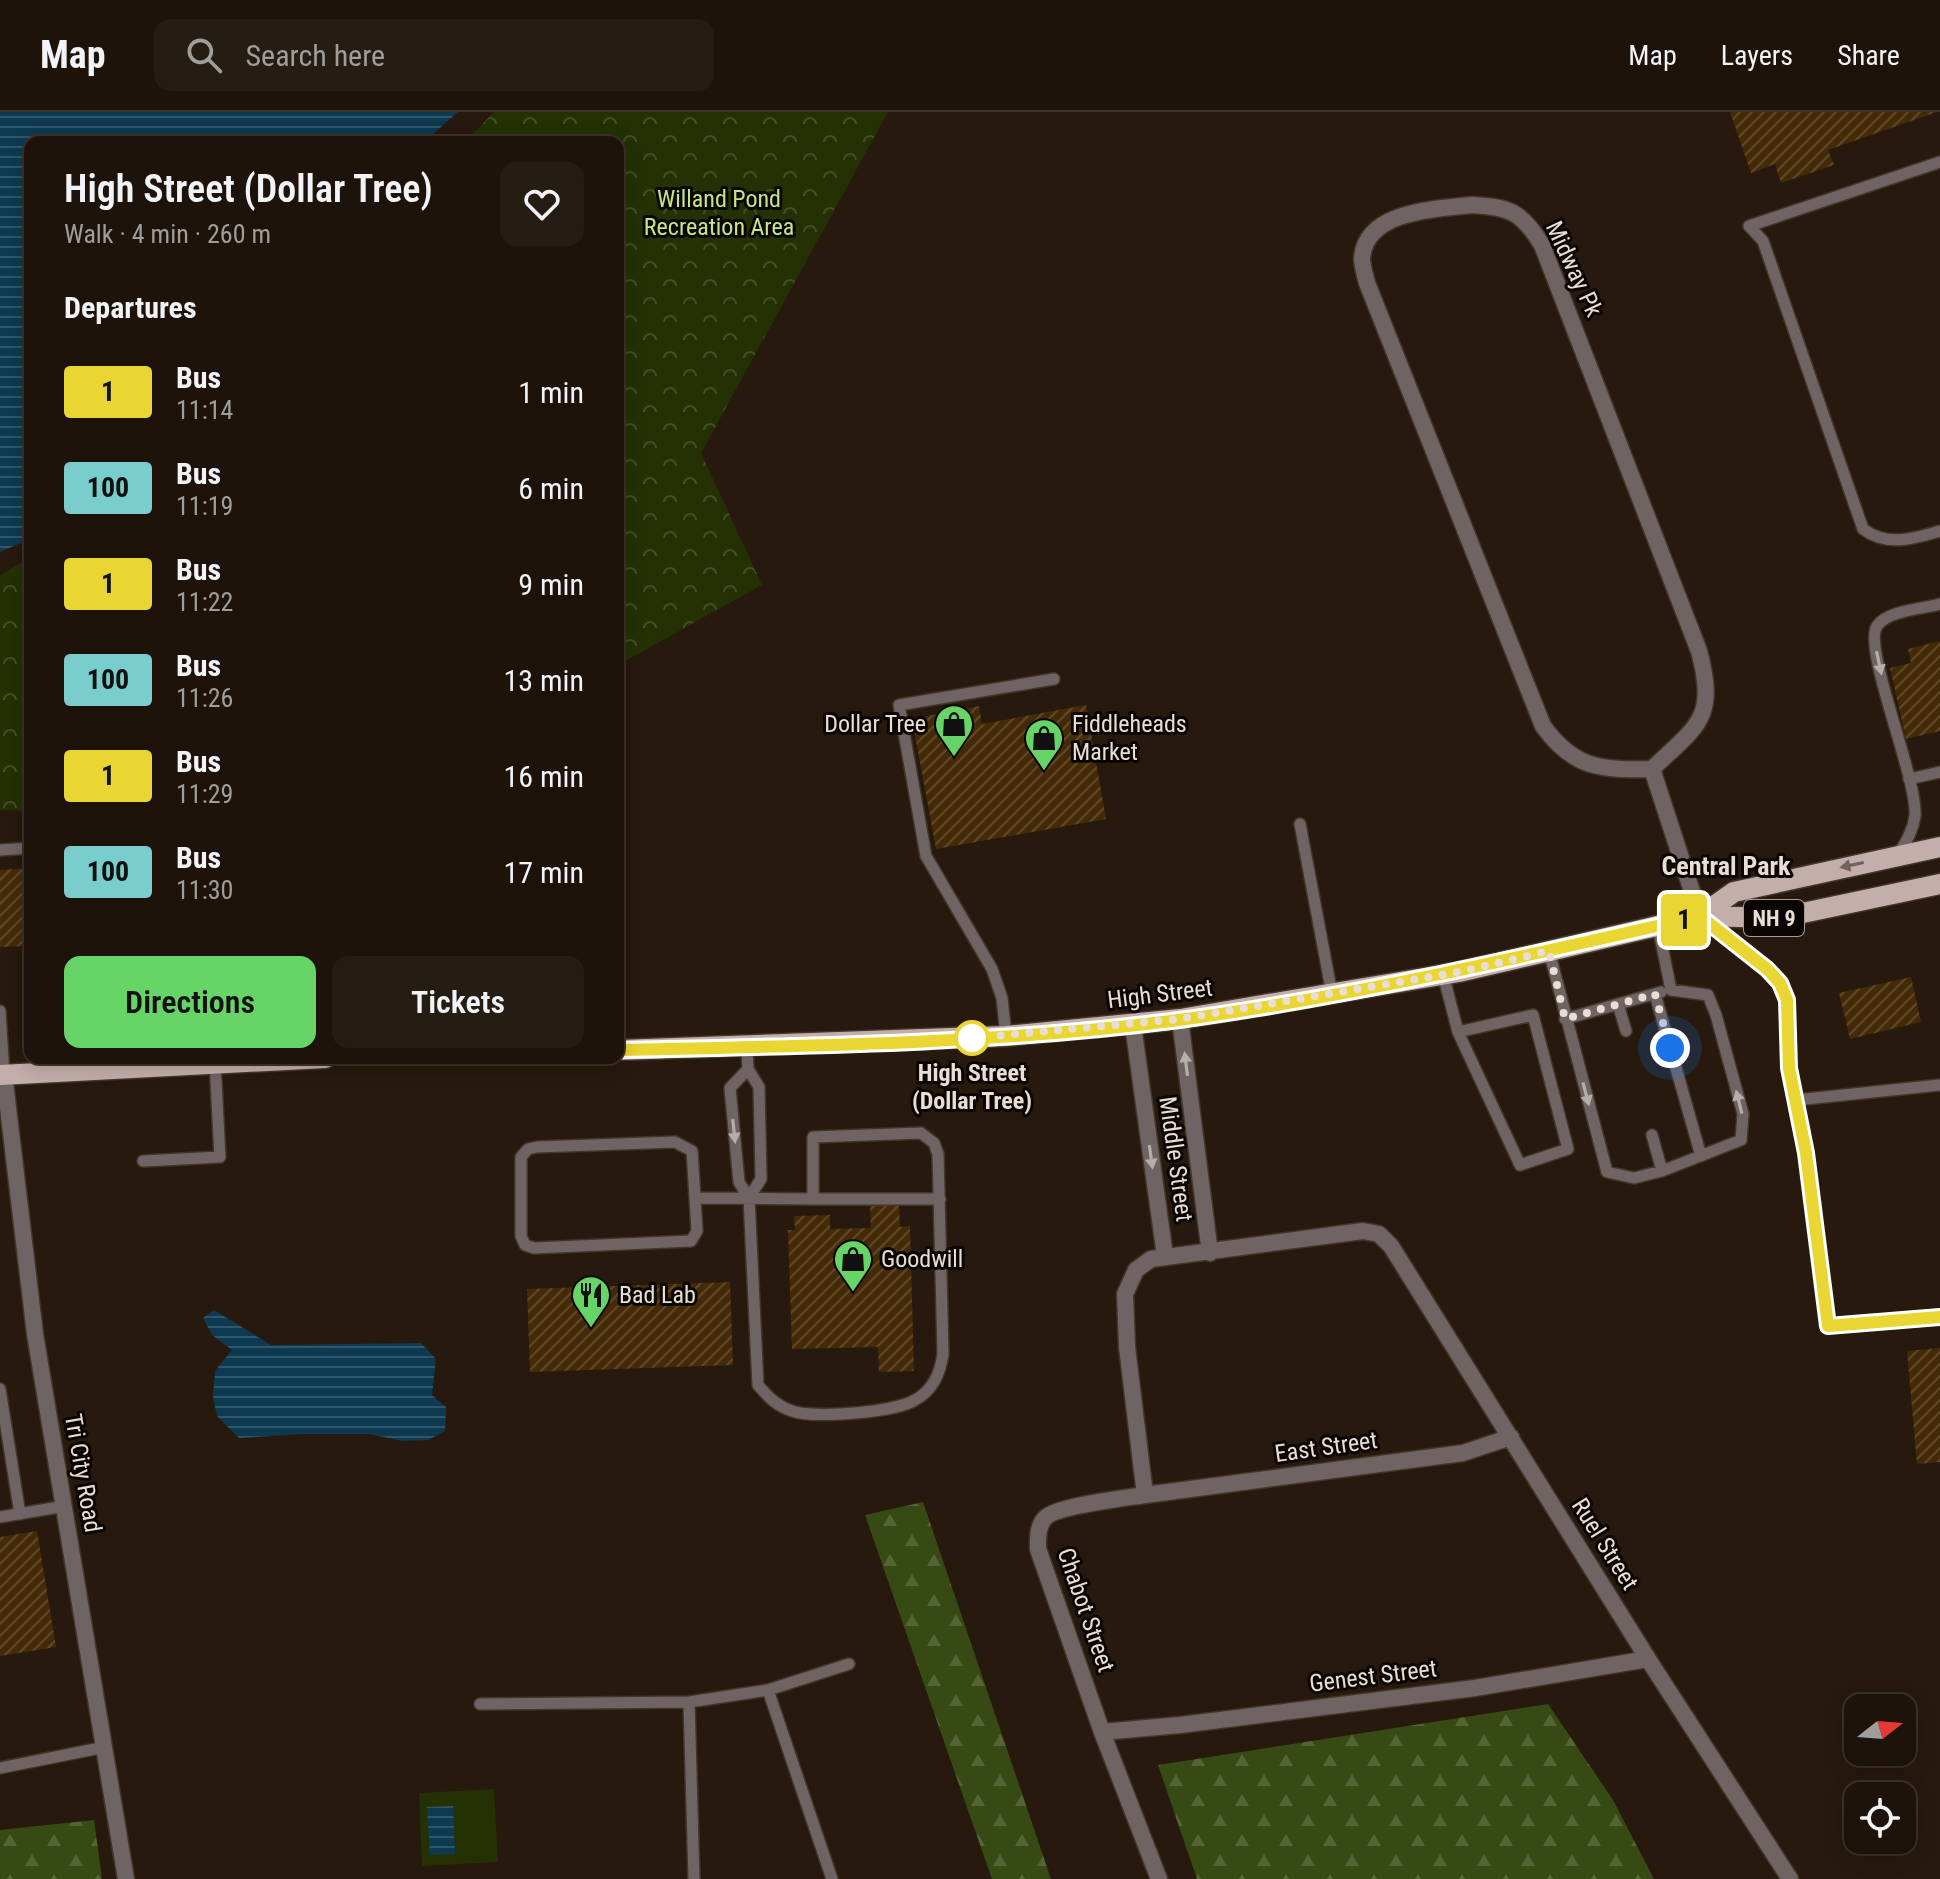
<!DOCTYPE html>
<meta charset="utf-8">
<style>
:root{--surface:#1d130a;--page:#251c13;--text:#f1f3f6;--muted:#a09e9c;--line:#3b322b;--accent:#66d466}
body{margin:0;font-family:"Roboto Condensed",sans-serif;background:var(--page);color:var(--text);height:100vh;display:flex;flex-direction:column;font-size:30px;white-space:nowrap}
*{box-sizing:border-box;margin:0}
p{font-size:26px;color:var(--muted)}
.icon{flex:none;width:44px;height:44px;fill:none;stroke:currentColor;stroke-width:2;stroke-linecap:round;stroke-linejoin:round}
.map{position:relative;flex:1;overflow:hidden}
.side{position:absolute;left:24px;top:24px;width:600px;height:928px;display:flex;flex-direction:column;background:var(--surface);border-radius:16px;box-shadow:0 4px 20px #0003,0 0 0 2px var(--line)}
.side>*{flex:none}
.badge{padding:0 16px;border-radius:6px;font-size:28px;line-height:52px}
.needle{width:52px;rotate:73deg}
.buttons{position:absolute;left:1844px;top:1582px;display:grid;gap:16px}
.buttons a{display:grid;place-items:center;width:72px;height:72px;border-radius:16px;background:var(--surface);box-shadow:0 4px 20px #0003,0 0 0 2px var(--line);font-size:40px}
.you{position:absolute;width:40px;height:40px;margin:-20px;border:6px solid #fff;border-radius:50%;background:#1a73e8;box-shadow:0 0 0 12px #1a73e833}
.map>.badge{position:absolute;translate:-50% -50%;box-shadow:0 0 0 4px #fff}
h2{padding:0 40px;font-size:30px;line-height:72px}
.round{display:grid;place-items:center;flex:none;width:84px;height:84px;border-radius:16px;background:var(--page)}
.summary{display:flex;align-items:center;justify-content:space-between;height:136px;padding:0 40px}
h1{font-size:38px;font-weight:600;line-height:60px}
.action{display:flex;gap:16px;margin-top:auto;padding:16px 40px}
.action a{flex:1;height:92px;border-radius:16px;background:var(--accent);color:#111;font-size:32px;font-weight:600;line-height:92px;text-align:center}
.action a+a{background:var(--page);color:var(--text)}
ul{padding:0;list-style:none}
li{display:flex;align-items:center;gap:24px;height:96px;padding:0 40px}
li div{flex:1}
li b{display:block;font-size:30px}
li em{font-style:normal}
li .badge{min-width:88px;font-weight:700;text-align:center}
header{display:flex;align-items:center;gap:48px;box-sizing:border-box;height:112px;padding:0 40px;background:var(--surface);border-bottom:2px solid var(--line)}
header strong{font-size:38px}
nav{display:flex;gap:44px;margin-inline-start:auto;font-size:28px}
.search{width:560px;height:72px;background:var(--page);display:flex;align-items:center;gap:20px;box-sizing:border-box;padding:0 28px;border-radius:16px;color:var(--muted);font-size:30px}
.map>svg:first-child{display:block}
.forest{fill:url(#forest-firs)}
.park{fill:url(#park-crowns)}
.pitch{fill:#243104}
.water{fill:url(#water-rules)}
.building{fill:url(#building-hatch)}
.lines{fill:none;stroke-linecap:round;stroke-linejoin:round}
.service-casing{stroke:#423529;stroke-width:14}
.minor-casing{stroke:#423529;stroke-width:19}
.primary-casing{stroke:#423529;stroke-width:23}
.service{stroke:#6f6463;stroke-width:11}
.minor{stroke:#6f6463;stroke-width:16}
.primary{stroke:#c4aeac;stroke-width:20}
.oneway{fill:#b8ada8}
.oneway2{fill:#716260}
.line-casing{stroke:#fff;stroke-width:18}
.line{stroke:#ead632;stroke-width:12}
.walk{stroke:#e8ded6;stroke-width:8;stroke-dasharray:0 14.4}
.stop-dot{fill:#fff;stroke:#ead632;stroke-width:4}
.labels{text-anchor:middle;stroke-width:6;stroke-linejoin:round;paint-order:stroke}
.shield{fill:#0b0603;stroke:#a69d97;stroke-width:2}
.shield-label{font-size:22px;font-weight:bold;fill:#e8ded6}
.park-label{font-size:24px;fill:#c3e784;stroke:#0b0603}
.street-label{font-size:24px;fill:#e8ded6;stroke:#0b0603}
.poi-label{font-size:24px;fill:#e8ded6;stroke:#0b0603;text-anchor:start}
.stop-label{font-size:24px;font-weight:bold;fill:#e8ded6;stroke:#0b0603}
.neighbourhood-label{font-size:26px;font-weight:bold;fill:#e8ded6;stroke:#0b0603}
</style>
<header>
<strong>Map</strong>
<div class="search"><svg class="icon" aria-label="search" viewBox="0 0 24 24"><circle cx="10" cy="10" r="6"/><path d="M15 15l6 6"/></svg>Search here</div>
<nav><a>Map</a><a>Layers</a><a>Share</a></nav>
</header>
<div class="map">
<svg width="1940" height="1767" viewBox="0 0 1940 1767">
<defs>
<pattern id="forest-firs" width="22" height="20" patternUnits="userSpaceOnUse" patternTransform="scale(2)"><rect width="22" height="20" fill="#384a13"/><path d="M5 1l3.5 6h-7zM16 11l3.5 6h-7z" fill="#556435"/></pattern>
<pattern id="park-crowns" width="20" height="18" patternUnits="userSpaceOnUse" patternTransform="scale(2)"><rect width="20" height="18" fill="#243104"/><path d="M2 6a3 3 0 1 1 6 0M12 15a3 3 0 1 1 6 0" fill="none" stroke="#444e28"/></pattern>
<pattern id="water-rules" width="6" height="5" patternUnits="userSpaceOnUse" patternTransform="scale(2)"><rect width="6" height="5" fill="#0d3a51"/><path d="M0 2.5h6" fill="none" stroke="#305669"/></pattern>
<pattern id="building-hatch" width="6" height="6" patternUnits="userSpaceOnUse" patternTransform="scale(2)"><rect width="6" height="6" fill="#452a07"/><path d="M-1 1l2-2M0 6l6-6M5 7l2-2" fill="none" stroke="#60482a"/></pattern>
</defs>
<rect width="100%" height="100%" fill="#27190d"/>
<path class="forest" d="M 923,1390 L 1051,1767 L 992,1767 L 865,1403 Z
M 1548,1592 L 1613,1688 L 1654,1767 L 1197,1767 L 1158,1653 Z
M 94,1708 L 102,1767 L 0,1767 L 0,1718 Z"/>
<path class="park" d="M 494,0 L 888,0 L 701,341 L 762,473 L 618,553 L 618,30 L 465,30 Z
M 30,446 L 30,699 L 0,698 L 0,463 Z"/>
<path class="pitch" d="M 494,1677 L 498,1750 L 422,1754 L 419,1681 Z"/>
<path class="water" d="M 0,0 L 458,0 L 424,30 L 30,30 L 30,427 L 0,440 Z
M 214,1198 L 271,1233 L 421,1231 L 436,1247 L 432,1283 L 446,1295 L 445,1319 L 428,1328 L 403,1329 L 369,1322 L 304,1322 L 239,1326 L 217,1304 L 213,1285 L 215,1259 L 232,1238 L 212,1223 L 203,1206 Z
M 453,1694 L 455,1742 L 430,1743 L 427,1695 Z"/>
<path class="building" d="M 1730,0 L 1937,0 L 1828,38 L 1834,53 L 1781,71 L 1775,52 L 1751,61 Z
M 1940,529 L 1940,619 L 1906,627 L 1890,556 L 1911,551 L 1908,537 Z
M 1086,593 L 1106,707 L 936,737 L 912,607 L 979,594 L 982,612 Z
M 30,756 L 30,834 L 0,835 L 0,758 Z
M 1911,865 L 1921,910 L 1850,927 L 1839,881 Z
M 899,1091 L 900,1115 L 910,1114 L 914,1259 L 879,1260 L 878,1235 L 792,1237 L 788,1118 L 795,1118 L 794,1104 L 830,1103 L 830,1117 L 871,1116 L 870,1092 Z
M 730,1170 L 733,1253 L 530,1260 L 527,1177 Z
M 1940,1236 L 1940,1350 L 1917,1352 L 1907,1239 Z
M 37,1419 L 56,1535 L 0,1544 L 0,1425 Z"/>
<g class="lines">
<g class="service-casing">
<path id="service" d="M 1940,50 L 1749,114 L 1763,129 L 1863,417 C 1887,435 1913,427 1940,419
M 1909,667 L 1940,660
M 1300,712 L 1332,882
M 0,738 L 30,736
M 1898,743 C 1906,730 1913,719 1915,704 C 1918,667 1862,535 1877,514 C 1888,498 1923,497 1940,492
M 1701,805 L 1767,857 L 1780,871 L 1787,888 L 1789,956 L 1806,1041 L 1828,1214 L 1940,1205
M 1549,839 L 1607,1060 L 1634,1066 L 1662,1059 L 1741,1028 L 1743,1002 L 1716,903 L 1708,883 L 1671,878 L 1658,814
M 1443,862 L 1458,920 L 1520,1053 L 1568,1037 L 1533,903 L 1458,920
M 1655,882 L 1701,1044
M 1618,892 L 1626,919
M 0,899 L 4,962
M 1565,907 L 1661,880
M 1006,924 L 1002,886 L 992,857 L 926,744 L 899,593 L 1054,567
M 747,935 L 748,957 L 759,975 L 761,1067 L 749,1086
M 1796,988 L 1940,973
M 1652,1023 L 1662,1059
M 143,1049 L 220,1045 L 215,950
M 695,1086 L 692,1039 L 675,1030 L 537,1035 L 528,1037 L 521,1045 L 521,1124 L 525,1133 L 534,1136 L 691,1129 L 697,1119 L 695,1086 L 813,1087 L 813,1025 L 921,1021 L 934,1031 L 938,1042 L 943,1242 C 940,1262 933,1278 915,1288 C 896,1300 814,1307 792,1299 C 777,1294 768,1285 758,1273 L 749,1086 L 739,1070 L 730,976 L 748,957
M 813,1087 L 940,1087
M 0,1277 L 20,1402
M 0,1405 L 65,1394
M 768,1578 L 832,1767
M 689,1590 L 694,1767
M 480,1592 L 689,1590 L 768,1578 L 849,1552
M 0,1656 L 105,1635"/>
</g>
<g class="minor-casing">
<path id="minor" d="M 1472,93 C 1510,95 1522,100 1542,133 L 1699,539 C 1717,607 1698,613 1652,657 C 1601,658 1574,657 1543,614 L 1367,171 C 1365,163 1362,154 1362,146 C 1366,98 1437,97 1472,93 Z
M 1652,657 L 1700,804
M 1180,907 L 1210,1141
M 1133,913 L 1165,1144
M 4,962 L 35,1222 L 126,1767
M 1145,1383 L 1463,1341 L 1511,1325
M 1102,1620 L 1180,1613 L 1475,1576 L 1648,1547
M 1159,1767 L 1102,1620 L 1038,1437 C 1038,1427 1037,1415 1045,1406 C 1056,1394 1126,1386 1145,1383 L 1127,1235 L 1125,1182 L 1136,1158 L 1151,1147 L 1363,1119 L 1379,1122 L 1391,1134 L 1648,1547 L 1790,1767"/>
</g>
<g class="primary-casing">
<path id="primary" d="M 1700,804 L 1734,780 L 1940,735
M 618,938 L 1006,924 L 1180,907 L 1459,860 L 1700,804 L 1779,806 L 1940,772
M 0,963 L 325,946"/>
</g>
<use href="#service" class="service"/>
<use href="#minor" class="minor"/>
<use href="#primary" class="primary"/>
</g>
<defs><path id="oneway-solid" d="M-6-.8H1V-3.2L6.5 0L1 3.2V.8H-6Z" transform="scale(2)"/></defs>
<g class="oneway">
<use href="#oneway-solid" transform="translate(1879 551) rotate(78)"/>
<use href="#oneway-solid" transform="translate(1186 952) rotate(-97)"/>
<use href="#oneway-solid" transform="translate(1586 982) rotate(75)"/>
<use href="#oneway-solid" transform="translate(1739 990) rotate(-104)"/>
<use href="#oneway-solid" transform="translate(734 1019) rotate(84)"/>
<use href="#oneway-solid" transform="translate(1151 1045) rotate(82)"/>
</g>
<use class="oneway2" href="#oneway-solid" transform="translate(1852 753) rotate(168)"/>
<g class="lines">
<g class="line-casing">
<path id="line" d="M 618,938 C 804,934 994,932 1179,908 C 1354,884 1527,844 1700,804 L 1767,857 L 1780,871 L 1787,888 L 1789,956 L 1806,1041 L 1828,1214 L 1940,1205"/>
</g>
<use href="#line" class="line"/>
<path class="walk" d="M 972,926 L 1180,907 L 1459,860 L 1549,839 L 1565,907 L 1655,882 L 1670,936"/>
</g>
<defs>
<g id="shop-pin" transform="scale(2)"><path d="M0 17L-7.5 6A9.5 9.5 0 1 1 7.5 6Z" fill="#66d466" stroke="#0b0603"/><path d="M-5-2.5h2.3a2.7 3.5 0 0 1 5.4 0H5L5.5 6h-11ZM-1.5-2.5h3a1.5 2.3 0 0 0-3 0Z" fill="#111"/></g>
<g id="restaurant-pin" transform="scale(2)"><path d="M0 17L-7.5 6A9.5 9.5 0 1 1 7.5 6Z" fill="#66d466" stroke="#0b0603"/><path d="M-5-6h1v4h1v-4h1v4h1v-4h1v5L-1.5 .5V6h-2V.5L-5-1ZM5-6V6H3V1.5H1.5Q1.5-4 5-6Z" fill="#111"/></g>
</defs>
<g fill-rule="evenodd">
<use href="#shop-pin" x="954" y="612"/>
<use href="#shop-pin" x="1044" y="626"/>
<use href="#shop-pin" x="853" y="1147"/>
<use href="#restaurant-pin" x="591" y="1183"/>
</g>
<circle class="stop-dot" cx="972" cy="926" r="16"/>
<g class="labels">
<rect class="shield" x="1744" y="788" width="60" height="36" rx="6"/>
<g class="shield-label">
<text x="1774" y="814">NH 9</text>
</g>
<g class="park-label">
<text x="719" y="95">Willand Pond<tspan x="719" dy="28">Recreation Area</tspan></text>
</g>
<g class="street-label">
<text transform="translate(1574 157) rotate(65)" y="8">Midway Pk</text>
<text transform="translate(1160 882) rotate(-7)" y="8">High Street</text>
<text transform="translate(1176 1047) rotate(82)" y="8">Middle Street</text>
<text transform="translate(1326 1335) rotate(-8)" y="8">East Street</text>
<text transform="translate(83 1361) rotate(80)" y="8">Tri City Road</text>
<text transform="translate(1605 1432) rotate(58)" y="8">Ruel Street</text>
<text transform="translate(1086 1498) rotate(71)" y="8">Chabot Street</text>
<text transform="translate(1373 1564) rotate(-7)" y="8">Genest Street</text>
</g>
<g class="poi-label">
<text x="926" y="620" text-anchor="end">Dollar Tree</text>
<text x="1072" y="620">Fiddleheads<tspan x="1072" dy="28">Market</tspan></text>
<text x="881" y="1155">Goodwill</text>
<text x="619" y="1191">Bad Lab</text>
</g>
<g class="stop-label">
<text x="972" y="969">High Street<tspan x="972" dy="28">(Dollar Tree)</tspan></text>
</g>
<g class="neighbourhood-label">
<text x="1726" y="763">Central Park</text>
</g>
</g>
</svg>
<div class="buttons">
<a><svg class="needle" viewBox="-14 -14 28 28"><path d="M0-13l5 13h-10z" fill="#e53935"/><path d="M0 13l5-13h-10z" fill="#a09e9c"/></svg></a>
<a><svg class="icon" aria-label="locate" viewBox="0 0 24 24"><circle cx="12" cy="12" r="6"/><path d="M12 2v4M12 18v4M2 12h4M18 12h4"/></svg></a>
</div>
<div class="you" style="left:1670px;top:936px"></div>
<b class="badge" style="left:1684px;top:808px;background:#ead632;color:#111">1</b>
<section class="side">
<div class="summary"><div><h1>High Street (Dollar Tree)</h1><p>Walk · 4 min · 260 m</p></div><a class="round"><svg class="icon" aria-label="heart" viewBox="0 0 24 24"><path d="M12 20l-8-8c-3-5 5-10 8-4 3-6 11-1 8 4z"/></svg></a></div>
<h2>Departures</h2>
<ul>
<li><span class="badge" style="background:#ead632;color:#111">1</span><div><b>Bus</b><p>11:14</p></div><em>1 min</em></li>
<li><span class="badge" style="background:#79cdcd;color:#111">100</span><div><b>Bus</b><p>11:19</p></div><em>6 min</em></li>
<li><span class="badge" style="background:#ead632;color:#111">1</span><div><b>Bus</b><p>11:22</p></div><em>9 min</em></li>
<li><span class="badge" style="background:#79cdcd;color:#111">100</span><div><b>Bus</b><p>11:26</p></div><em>13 min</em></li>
<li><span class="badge" style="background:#ead632;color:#111">1</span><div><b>Bus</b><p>11:29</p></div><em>16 min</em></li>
<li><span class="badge" style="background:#79cdcd;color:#111">100</span><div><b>Bus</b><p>11:30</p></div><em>17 min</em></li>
</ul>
<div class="action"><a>Directions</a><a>Tickets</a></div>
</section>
</div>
